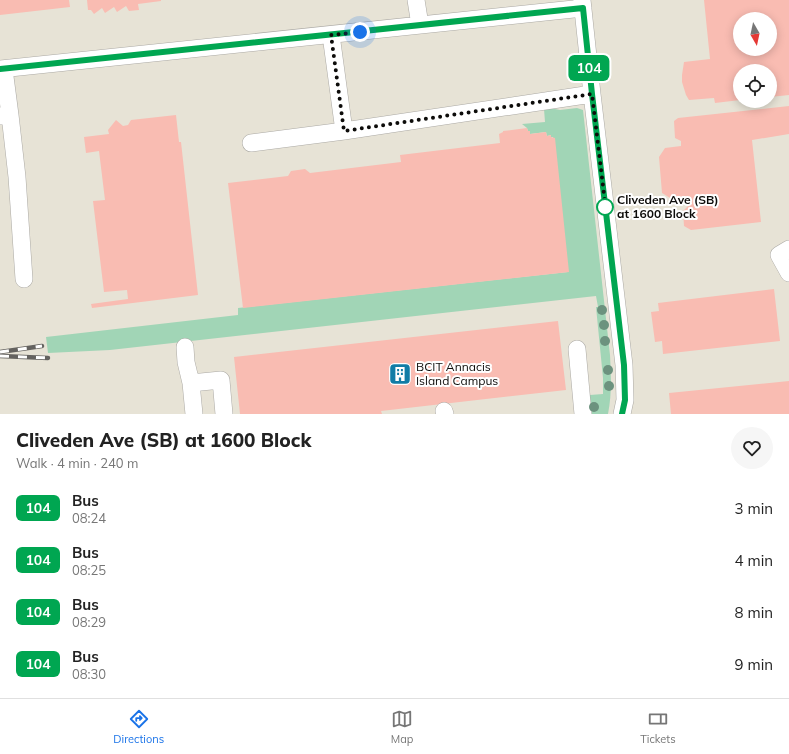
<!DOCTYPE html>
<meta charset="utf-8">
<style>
:root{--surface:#fff;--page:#f6f6f6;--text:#222;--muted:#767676;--line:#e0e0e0;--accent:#1a73e8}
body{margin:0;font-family:Mulish,sans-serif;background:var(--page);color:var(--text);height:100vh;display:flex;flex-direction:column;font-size:15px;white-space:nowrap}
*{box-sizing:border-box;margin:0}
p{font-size:13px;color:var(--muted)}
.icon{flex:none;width:22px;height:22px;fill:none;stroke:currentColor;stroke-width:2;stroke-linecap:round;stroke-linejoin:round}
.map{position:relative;height:414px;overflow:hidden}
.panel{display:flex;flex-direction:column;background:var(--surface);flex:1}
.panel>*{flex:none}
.badge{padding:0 8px;border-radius:6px;font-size:14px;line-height:26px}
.needle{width:26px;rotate:171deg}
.fabs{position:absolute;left:733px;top:12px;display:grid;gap:8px}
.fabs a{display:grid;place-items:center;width:44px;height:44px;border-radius:50%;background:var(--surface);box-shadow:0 2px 10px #0003;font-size:20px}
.you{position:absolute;width:20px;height:20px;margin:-10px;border:3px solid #fff;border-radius:50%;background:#1a73e8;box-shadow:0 0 0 6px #1a73e833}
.map>.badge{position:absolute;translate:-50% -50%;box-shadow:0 0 0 2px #fff}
.round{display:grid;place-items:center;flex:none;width:42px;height:42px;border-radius:21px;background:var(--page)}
.head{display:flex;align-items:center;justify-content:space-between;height:68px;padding:0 16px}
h1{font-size:19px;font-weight:800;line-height:30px}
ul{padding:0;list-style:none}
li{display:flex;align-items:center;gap:12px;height:52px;padding:0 16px}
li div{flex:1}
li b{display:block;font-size:15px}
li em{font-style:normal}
li .badge{min-width:44px;font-weight:700;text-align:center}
.menu{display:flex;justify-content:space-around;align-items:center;height:56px;border-top:1px solid var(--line);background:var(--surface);font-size:11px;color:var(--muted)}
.menu a{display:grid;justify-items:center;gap:2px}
.menu .on{color:var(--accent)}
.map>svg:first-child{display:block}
.built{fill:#e7e3d6;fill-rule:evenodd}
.green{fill:#a1d5b6}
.building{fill:#f9bcb2;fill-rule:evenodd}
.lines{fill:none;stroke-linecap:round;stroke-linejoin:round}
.minor-casing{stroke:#aba9a4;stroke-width:18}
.minor{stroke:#fff;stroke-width:17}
.rail-casing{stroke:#64625f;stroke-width:4.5}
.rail{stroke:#fff;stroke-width:3;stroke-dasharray:9;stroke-linecap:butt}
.tree{fill:#6c927e}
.line-casing{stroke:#fff;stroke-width:9}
.line{stroke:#00a651;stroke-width:6}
.walk{stroke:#0d0c0a;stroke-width:4;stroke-dasharray:0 7.2}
.stop-dot{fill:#fff;stroke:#00a651;stroke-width:2}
.labels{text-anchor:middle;stroke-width:4;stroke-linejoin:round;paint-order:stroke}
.stop-label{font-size:12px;font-weight:bold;fill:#0d0c0a;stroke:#fff;text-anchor:start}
.poi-label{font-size:12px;fill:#0d0c0a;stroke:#fff;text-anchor:start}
</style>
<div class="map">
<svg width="789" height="414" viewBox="0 0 789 414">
<rect width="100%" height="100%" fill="#efede7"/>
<path class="built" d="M 0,0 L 789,0 L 789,414 L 0,414 ZM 740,19 L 770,19 L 770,49 L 740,49 ZM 740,71 L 770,71 L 770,101 L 740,101 Z"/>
<path class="green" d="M 545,107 L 560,110 L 577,108 L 583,110 L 610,355 C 611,375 612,394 608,414 L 588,414 L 590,395 L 603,394 L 603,378 L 596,307 L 598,307 L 596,296 L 110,350 L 48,353 L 46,337 L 238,315 L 238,308 L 568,272 L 553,137 L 551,137 L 551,135 L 547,136 L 546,132 L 530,134 L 530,131 L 528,131 L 527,128 L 522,124 L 545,122 L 544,109 Z"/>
<path class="building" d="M 0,0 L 69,0 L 70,7 L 0,15 Z
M 87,0 L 161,0 L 161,1 L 138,4 L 139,10 L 129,11 L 126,6 L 117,12 L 114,7 L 105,13 L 102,8 L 94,14 L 91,10 L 88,10 Z
M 704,0 L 789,0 L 789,95 L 770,97 L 770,71 L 740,71 L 740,100 L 715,103 L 714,98 L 689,100 L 686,95 L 682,82 L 682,75 L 684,62 L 710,59 ZM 740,19 L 770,19 L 770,49 L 740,49 Z
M 789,106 L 789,134 L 752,140 L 761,222 L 691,230 L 684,226 L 683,211 L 688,206 L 687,199 L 675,201 L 662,193 L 659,157 L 665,148 L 681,146 L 681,141 L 675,138 L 674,121 L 678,118 Z
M 176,115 L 179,142 L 181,142 L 198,295 L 92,308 L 91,304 L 128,299 L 127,290 L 104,292 L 93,201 L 105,200 L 99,151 L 86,153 L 84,137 L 109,134 L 108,130 L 116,120 L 123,126 L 128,125 L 131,120 Z
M 527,128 L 528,131 L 530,131 L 530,134 L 546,132 L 547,136 L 551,135 L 551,137 L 555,138 L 569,272 L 243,308 L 228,183 L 288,176 L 291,171 L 305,169 L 310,173 L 401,162 L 400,155 L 500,143 L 499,134 L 503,132 L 503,131 Z
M 774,289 L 780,341 L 663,354 L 662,341 L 655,342 L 651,312 L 659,311 L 658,303 Z
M 558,321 L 566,390 L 381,411 L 382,414 L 240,414 L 234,357 Z
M 789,381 L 789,414 L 671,414 L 669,393 Z"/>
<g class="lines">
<g class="minor-casing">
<path id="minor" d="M 416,0 L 420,25
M 582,0 L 592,94 L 624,365 L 625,400 L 622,414
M 331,35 L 344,131
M 0,69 L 583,8
M 10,115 L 17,177 L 24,279
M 0,116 L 10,115 L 4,69
M 251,143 L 344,131 L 592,94
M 789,249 L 779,255 L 789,273
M 185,347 L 186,362 L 191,383
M 577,349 L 583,414
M 444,411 L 445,414
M 194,414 L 191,383 L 221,380 L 224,414"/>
</g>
<use href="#minor" class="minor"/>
<g class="rail-casing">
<path id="rail" d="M 0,352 L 42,346
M 0,356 L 48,358"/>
</g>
<use href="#rail" class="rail"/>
</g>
<g class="tree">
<circle cx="602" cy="310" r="5"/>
<circle cx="604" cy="325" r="5"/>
<circle cx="605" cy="341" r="5"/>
<circle cx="608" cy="370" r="5"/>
<circle cx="609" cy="386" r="5"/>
<circle cx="594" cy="407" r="5"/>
</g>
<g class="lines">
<g class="line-casing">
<path id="line" d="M 0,69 L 583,8 L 592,94 L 624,365 L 625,400 L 622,414"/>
</g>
<use href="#line" class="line"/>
<path class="walk" d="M 360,32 L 331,35 L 344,131 L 592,94 L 606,211 L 605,207"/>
</g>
<defs>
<g id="building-square" transform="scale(1.15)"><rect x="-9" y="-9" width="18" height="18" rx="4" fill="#117ca6" stroke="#fff"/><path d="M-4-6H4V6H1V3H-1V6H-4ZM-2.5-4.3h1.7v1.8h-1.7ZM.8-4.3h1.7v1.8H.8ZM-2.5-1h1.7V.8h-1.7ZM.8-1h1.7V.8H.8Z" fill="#fff"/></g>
</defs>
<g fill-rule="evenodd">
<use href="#building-square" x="400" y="374"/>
</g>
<circle class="stop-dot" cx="605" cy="207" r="8"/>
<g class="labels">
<g class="stop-label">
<text x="617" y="204">Cliveden Ave (SB)<tspan x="617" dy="14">at 1600 Block</tspan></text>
</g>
<g class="poi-label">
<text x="416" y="371">BCIT Annacis<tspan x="416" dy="14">Island Campus</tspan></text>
</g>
</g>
</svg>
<div class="fabs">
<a><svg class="needle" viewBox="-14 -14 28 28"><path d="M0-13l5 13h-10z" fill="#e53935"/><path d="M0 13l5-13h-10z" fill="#767676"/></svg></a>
<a><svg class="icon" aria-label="locate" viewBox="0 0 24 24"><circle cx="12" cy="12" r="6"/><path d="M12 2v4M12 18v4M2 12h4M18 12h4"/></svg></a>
</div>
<div class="you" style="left:360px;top:32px"></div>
<b class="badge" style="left:589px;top:68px;background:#00a651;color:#fff">104</b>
</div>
<section class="panel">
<div class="head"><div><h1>Cliveden Ave (SB) at 1600 Block</h1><p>Walk · 4 min · 240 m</p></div><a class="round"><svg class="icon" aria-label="heart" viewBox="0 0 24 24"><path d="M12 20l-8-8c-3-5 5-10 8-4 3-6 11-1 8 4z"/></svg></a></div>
<ul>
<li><span class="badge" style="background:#00a651;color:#fff">104</span><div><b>Bus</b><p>08:24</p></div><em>3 min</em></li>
<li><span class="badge" style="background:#00a651;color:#fff">104</span><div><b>Bus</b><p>08:25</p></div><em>4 min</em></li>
<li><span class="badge" style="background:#00a651;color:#fff">104</span><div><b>Bus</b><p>08:29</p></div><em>8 min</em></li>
<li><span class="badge" style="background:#00a651;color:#fff">104</span><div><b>Bus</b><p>08:30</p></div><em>9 min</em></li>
</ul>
</section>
<nav class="menu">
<a class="on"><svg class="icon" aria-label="directions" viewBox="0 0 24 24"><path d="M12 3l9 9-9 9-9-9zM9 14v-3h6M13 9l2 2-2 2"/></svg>Directions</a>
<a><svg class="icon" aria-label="map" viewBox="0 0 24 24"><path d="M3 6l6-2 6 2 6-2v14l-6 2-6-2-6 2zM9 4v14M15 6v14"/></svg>Map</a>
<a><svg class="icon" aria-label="tickets" viewBox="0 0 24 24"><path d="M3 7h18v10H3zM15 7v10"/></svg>Tickets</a>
</nav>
